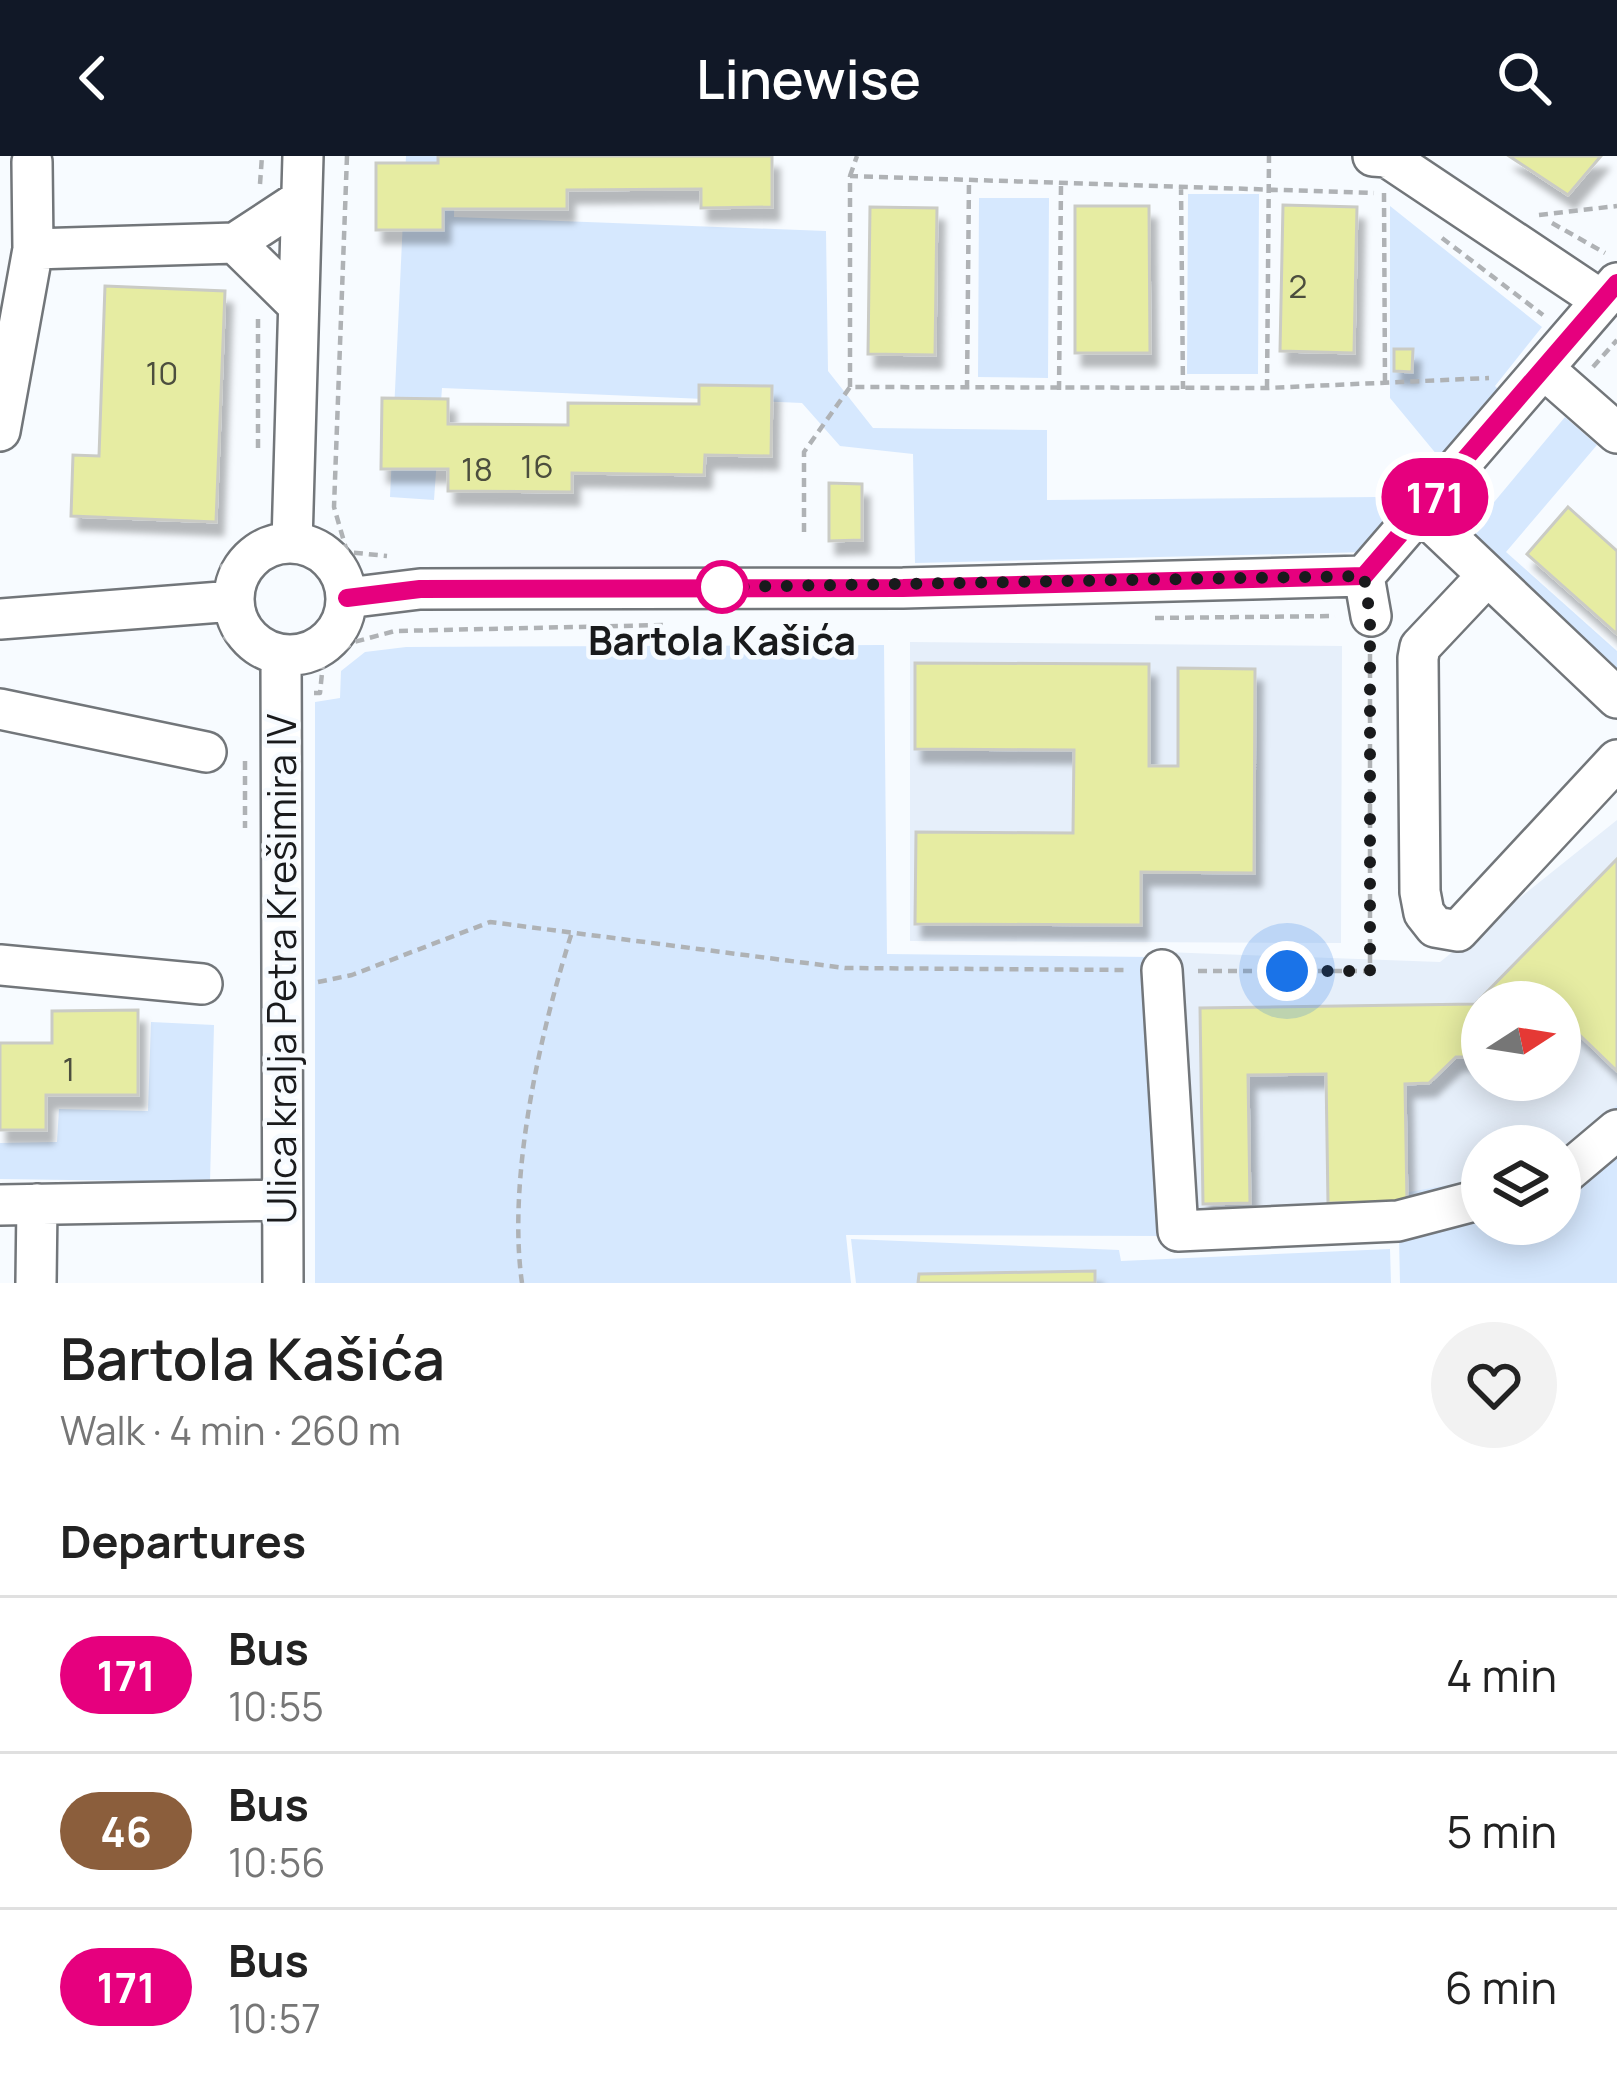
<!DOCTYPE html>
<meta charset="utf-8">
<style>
:root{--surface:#fff;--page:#f2f2f2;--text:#222;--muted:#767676;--line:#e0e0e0;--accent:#111827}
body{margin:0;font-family:Manrope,sans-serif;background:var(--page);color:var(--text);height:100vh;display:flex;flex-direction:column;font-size:45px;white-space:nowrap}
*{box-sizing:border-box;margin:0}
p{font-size:39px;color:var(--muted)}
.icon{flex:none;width:66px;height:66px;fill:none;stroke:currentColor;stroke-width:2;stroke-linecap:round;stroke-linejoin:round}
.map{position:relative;height:1127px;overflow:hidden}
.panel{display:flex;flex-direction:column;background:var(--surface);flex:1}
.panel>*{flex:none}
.badge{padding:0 24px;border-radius:39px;font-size:42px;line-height:78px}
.needle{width:78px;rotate:78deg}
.buttons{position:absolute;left:1461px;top:825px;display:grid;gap:24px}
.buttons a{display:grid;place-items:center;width:120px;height:120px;border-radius:50%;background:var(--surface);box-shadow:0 6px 30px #0003;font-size:60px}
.you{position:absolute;width:60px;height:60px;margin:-30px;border:9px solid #fff;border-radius:50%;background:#1a73e8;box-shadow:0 0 0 18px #1a73e833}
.map>.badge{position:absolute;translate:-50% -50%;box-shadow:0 0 0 6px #fff}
h2{padding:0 60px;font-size:45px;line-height:108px}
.round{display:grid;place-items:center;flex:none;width:126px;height:126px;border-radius:63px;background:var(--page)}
.summary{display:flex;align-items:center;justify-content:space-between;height:204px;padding:0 60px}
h1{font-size:57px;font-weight:600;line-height:90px}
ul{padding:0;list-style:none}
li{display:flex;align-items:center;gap:36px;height:156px;padding:0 60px;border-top:3px solid var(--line)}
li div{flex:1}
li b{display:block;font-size:45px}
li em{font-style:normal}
li .badge{min-width:132px;font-weight:700;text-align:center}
header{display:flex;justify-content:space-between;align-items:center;height:156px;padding:0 60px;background:var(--accent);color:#fff;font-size:54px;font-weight:600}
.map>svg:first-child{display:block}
.built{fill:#e6effa;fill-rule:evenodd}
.green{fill:#d6e8fe}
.building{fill:#e6eca2;stroke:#cacbc5;stroke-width:3;filter:url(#shadow)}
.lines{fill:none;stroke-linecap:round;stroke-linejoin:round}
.minor-casing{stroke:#72767a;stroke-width:44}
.path{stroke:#afb2b5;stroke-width:4.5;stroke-dasharray:9 6;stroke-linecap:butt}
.minor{stroke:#fff;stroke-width:39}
.line-casing{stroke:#fff;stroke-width:27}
.line{stroke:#e6007e;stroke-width:18}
.walk{stroke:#191a1c;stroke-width:12;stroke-dasharray:0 21.6}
.stop-dot{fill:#fff;stroke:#e6007e;stroke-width:6}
.labels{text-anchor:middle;stroke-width:9;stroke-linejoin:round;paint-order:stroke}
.number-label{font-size:33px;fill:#4c4e3e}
.stop-label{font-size:39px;font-weight:bold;fill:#191a1c;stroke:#f7fbff}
.street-label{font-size:39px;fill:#191a1c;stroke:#f7fbff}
</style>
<header><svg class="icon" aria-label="back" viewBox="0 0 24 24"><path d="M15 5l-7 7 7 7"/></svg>Linewise<svg class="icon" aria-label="search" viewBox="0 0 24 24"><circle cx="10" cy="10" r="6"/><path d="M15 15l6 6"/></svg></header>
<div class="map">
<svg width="1617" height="1127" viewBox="0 0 1617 1127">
<defs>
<filter id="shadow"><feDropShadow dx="7" dy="13" stdDeviation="3" flood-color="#0004"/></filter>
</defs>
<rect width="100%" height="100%" fill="#f7fbff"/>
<path class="built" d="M 910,486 L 1342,490 L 1341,787 L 910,785 Z
M 1617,664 L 1617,997 L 1560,1038 L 1560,990 L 1482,990 L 1482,1049 L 1167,1094 L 1164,796 L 1440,806 ZM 1482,846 L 1560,846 L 1560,924 L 1482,924 Z"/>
<path class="green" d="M 406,0 L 455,0 L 454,61 L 826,75 L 828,215 L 873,272 L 1047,274 L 1047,344 L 1377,341 L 1406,308 L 1427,332 L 1368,396 L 915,407 L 913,298 L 840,290 L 802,247 L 442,232 L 434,344 L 390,341 Z
M 1188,38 L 1259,38 L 1258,218 L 1187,218 Z
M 979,42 L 1049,42 L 1048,222 L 978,221 Z
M 1390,50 L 1542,171 L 1495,230 L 1504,239 L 1447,311 L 1390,242 Z
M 1565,261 L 1597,289 L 1506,396 L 1617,495 L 1617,517 L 1470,375 Z
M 884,489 L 887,798 L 1150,801 L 1163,1080 L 846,1079 L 851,1127 L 315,1127 L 315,546 L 340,542 L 341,515 L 365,496 L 406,491 Z
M 151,866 L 214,869 L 210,1026 L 0,1023 L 0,987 L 57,986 L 59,953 L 148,955 Z
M 1617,949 L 1617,1127 L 1400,1127 L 1398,1038 L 1482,1023 L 1482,1068 L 1560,1068 L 1560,1006 Z
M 851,1083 L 1119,1094 L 1121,1105 L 1390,1093 L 1391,1127 L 856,1127 Z"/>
<path class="building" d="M 438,0 L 772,0 L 772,51 L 701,52 L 701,33 L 567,34 L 567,53 L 443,53 L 443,74 L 376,74 L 376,7 L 438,7 Z
M 1509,0 L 1601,0 L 1568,39 Z
M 1283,49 L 1357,51 L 1354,197 L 1280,195 Z
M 1075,50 L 1149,50 L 1150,197 L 1075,197 Z
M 870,51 L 937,52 L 935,199 L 868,198 Z
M 105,130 L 225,135 L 216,366 L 71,360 L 73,299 L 99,300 Z
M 1394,193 L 1413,193 L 1412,216 L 1394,215 Z
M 699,229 L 772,230 L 771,300 L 705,299 L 704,319 L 572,317 L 572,336 L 448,335 L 448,313 L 381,313 L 382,242 L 448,243 L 448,268 L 568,269 L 568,247 L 699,248 Z
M 829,327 L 862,328 L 862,384 L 829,385 Z
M 1568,351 L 1617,395 L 1617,478 L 1527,398 Z
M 915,507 L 1149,508 L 1149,610 L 1178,610 L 1178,512 L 1255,513 L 1254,717 L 1141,716 L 1141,769 L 915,768 L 916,676 L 1073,677 L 1074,594 L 915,593 Z
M 1617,703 L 1617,915 L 1560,860 L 1560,846 L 1482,846 L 1482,901 L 1456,901 L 1429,927 L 1405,928 L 1407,1046 L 1328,1047 L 1326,918 L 1248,919 L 1250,1047 L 1203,1048 L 1200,852 L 1475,848 Z
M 138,854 L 138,939 L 46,939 L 46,974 L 0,974 L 0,887 L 52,887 L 52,855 Z
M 1095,1115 L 1095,1127 L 918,1127 L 919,1118 Z"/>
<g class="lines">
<g class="minor-casing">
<path id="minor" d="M 1373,0 L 1387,1 L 1601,144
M 235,87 L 295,146
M 33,93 L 235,87 L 299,45
M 1544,213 L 1617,277
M 0,275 L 33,93 L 32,6
M 1422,357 L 1617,542
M 292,387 L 303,0
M234 443a56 56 0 1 1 112 0a56 56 0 1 1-112 0Z
M 1364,420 L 1371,460
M 1487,420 L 1420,491 L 1418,502 L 1420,736 L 1424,757 L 1435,771 L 1458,775 L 1617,604
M 347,442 L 420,433 L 903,432 L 1364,420 L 1617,127
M 0,463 L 234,445
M 281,499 L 283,1127
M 0,553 L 206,596
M 0,809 L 202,828
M 1162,814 L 1178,1075 L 1398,1065 L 1482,1043
M 1560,1022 L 1617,974
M 0,1049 L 282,1044
M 36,1127 L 37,1048"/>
</g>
<path class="path" d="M 347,0 L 334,351 L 347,396 L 387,400
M 850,20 L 857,0
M 260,28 L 262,0
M 1181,30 L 1183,233
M 1384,37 L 1385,230
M 1539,59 L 1617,50
M 1552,67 L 1605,97
M 1442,82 L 1543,159
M 1593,211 L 1617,184
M 850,231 L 850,20 L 1374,37
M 1267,232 L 1269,0
M 967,233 L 969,23
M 1059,234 L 1061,29
M 258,292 L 258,159
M 804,376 L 804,296 L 850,231 L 1267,232 L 1489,222
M 220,411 L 235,405 L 256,380
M 1155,462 L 1335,460
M 224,480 L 245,500
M 314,537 L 320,537 L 323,507 L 354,486 L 395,475 L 664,469
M 245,605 L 245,672
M 1198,815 L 1370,815 L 1370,494
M 318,826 L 352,819 L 490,766 L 845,812 L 1127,814
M 522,1127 C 507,1022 540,877 572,776"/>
<use href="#minor" class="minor"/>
</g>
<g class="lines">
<g class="line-casing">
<path id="line" d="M 347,442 L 420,433 L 903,432 L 1364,420 L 1617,127"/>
</g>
<use href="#line" class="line"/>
<path class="walk" d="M 722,431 L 1364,420 L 1370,460 L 1370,815 L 1287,815"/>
</g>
<circle class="stop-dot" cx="722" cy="431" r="24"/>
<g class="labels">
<g class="number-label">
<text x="1298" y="142">2</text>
<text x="162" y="229">10</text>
<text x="537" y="322">16</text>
<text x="477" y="325">18</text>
<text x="69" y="925">1</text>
</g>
<g class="stop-label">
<text x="722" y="499">Bartola Kašića</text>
</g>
<g class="street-label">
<text transform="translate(282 813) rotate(-90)" y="14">Ulica kralja Petra Krešimira IV</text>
</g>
</g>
</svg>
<div class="buttons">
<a><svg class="needle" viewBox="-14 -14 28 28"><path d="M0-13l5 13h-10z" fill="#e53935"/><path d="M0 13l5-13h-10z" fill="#767676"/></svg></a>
<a><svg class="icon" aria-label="layers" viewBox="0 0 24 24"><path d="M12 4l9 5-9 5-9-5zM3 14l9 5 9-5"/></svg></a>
</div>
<div class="you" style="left:1287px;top:815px"></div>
<b class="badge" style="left:1435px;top:341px;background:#e6007e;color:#fff">171</b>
</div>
<section class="panel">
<div class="summary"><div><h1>Bartola Kašića</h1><p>Walk · 4 min · 260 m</p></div><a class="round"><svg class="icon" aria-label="heart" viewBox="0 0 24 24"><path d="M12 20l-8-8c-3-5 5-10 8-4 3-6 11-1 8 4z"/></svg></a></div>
<h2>Departures</h2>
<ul>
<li><span class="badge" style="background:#e6007e;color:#fff">171</span><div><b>Bus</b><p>10:55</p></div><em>4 min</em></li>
<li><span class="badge" style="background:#8b5e3c;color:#fff">46</span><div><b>Bus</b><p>10:56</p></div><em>5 min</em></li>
<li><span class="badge" style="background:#e6007e;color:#fff">171</span><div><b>Bus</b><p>10:57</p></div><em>6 min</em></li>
</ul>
</section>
